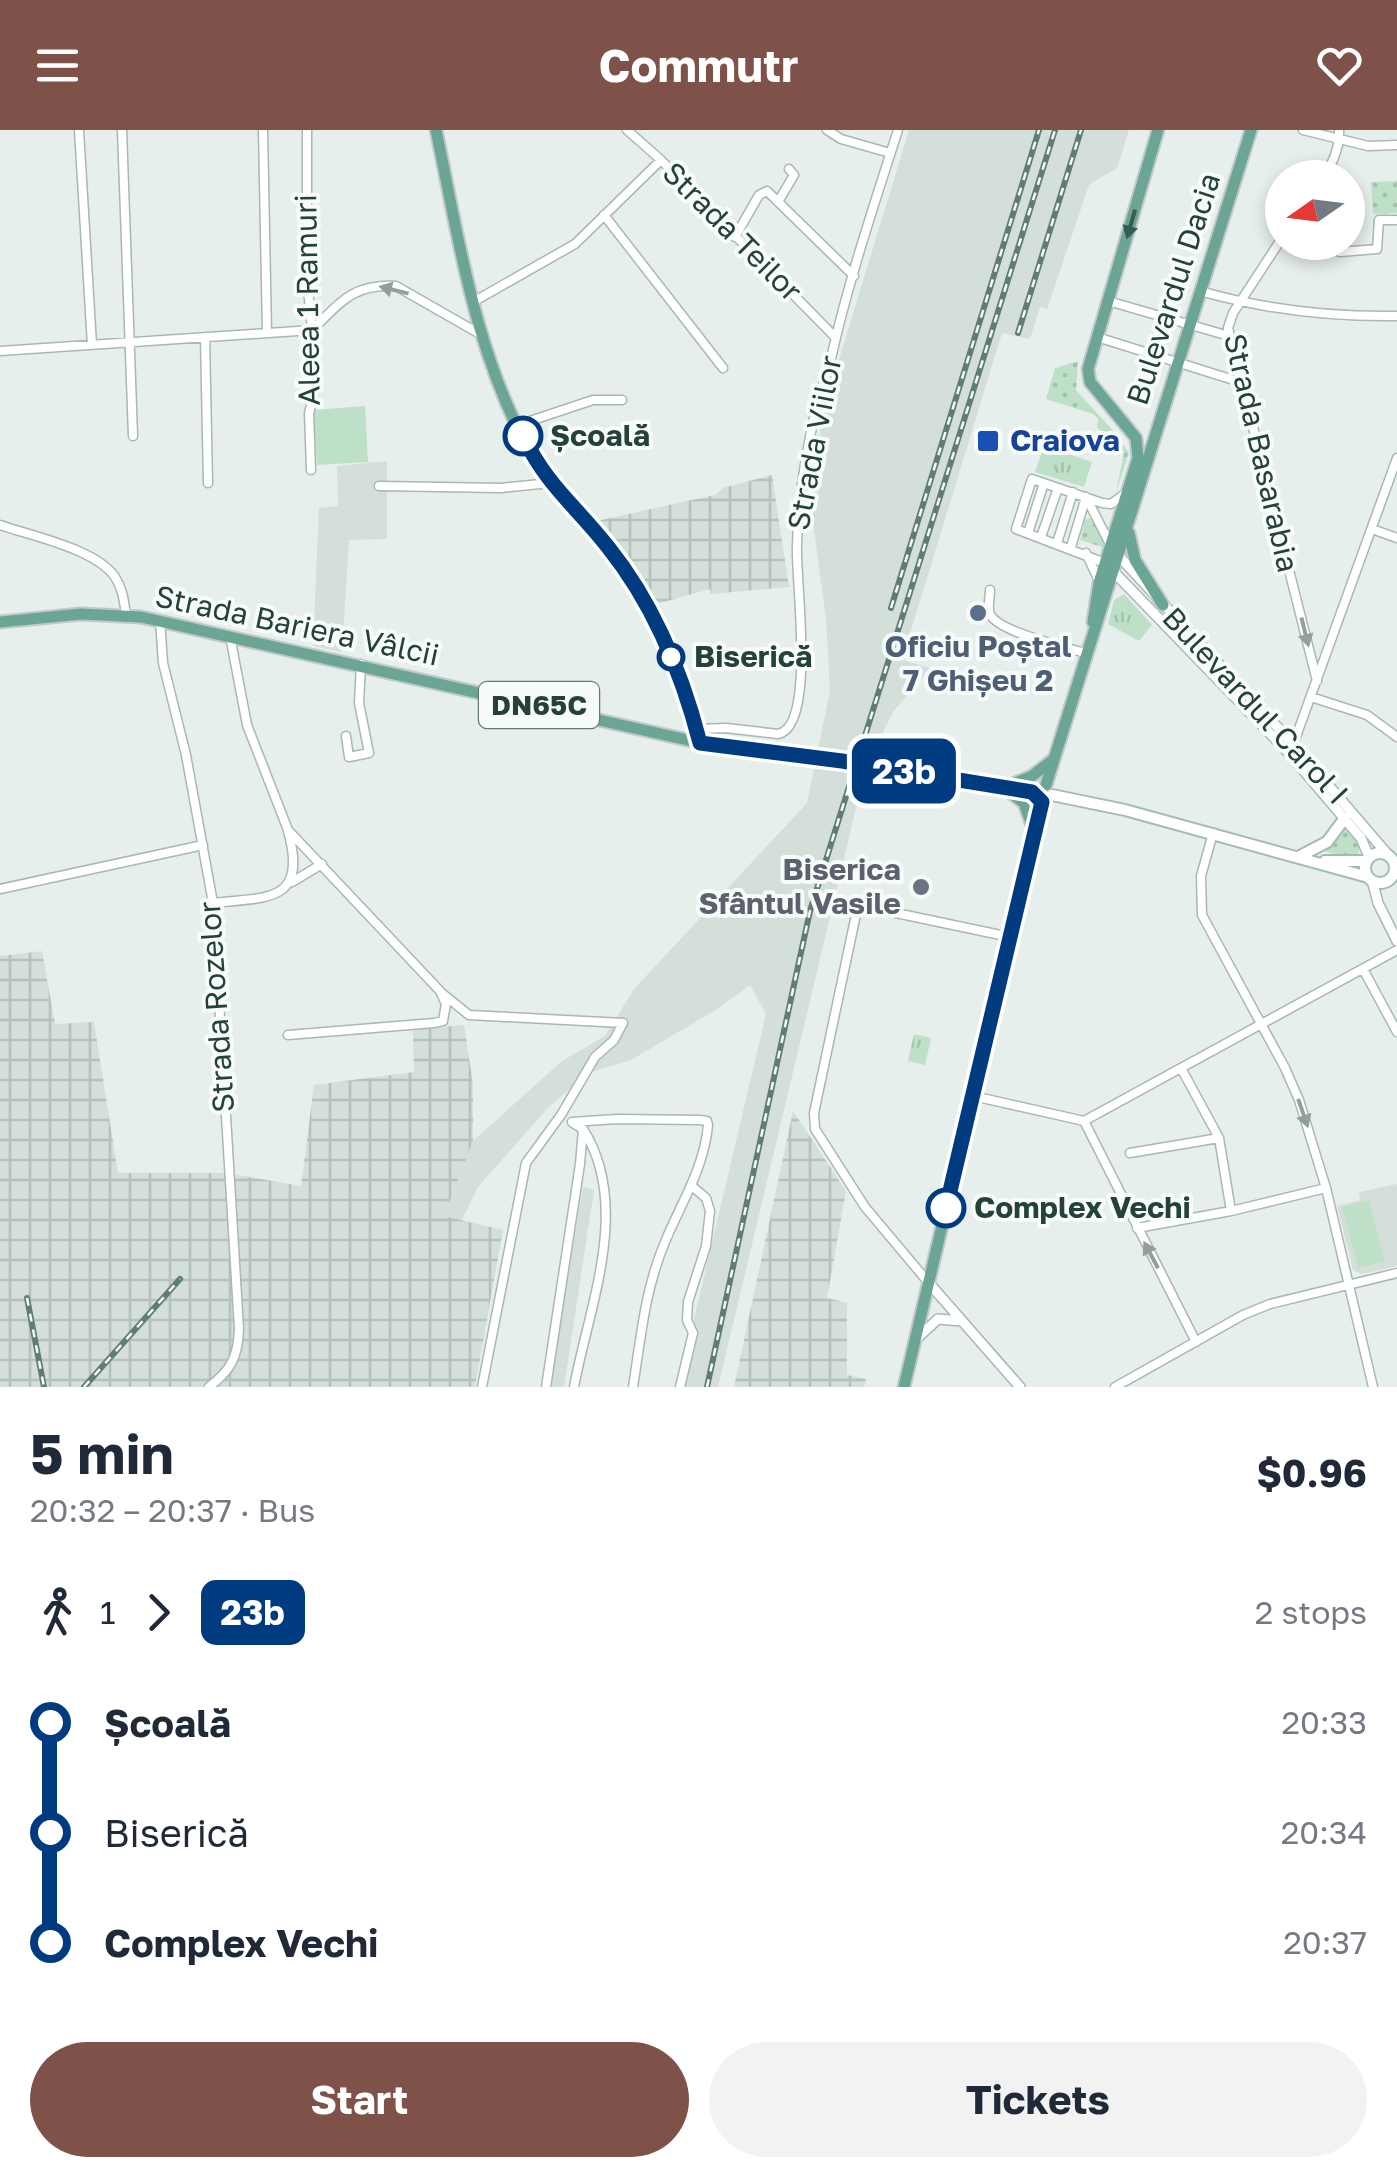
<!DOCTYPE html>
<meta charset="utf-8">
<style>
:root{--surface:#fff;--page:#f2f2f3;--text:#1f2937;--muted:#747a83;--accent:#7f5249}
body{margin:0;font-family:"Golos Text",sans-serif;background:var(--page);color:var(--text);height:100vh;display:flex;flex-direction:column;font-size:38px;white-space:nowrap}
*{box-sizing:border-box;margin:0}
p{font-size:32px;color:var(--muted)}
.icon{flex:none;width:55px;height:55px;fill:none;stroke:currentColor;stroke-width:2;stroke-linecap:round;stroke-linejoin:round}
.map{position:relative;height:1257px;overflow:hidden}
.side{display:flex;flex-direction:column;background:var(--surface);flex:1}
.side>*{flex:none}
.badge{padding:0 20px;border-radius:15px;font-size:35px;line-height:65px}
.needle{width:65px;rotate:256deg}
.fabs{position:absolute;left:1265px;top:30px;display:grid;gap:20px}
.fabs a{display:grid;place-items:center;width:100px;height:100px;border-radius:50%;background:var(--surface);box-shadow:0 5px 15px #0003;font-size:50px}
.map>.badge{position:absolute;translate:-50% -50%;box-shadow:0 0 0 5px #fff}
.legs{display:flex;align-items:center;gap:15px;height:110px;padding:0 30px;font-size:32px}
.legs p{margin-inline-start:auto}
.summary{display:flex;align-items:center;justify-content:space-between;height:170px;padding:0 30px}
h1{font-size:55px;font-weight:700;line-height:75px}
.cta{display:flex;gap:20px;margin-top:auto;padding:20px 30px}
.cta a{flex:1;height:115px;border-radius:60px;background:var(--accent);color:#fff;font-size:40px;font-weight:700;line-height:115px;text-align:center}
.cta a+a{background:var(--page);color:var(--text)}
ul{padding:0 30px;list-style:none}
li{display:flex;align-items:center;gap:35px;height:110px;font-size:38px}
li i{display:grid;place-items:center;width:15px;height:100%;margin:0 12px;background:currentColor}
li i::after{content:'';width:25px;height:25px;margin:-12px;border:8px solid;border-radius:50%;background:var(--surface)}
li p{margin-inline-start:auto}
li:first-child i{background:linear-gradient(#0000 50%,currentColor 0)}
li:last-child i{background:linear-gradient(currentColor 50%,#0000 0)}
header{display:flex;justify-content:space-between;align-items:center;height:130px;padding:0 30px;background:var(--accent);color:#fff;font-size:45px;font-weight:700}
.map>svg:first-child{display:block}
.built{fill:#d4dfda}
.industrial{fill:url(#industrial-grid)}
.grass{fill:url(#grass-dots)}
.park{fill:url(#park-tufts)}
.pitch{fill:#bfe0c8}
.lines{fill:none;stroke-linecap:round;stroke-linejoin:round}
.primary-tunnel{stroke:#bfccc8;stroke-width:11;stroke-dasharray:11 5.5;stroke-linecap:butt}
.minor-casing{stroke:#a8b8b2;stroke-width:11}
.tertiary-casing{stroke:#a8b8b2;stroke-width:12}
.secondary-casing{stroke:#a4bbb3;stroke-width:14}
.primary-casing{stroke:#c2cac8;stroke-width:15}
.minor{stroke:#fff;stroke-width:8}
.tertiary{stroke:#fff;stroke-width:9}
.secondary{stroke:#fff;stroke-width:10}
.primary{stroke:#6aa596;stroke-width:11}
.rail-casing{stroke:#5f7d75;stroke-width:6}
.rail{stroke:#f7fbf9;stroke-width:2.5;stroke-dasharray:8;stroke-linecap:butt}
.oneway{fill:#365b51}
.oneway2{fill:#92a09c}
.line-1-casing{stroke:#fff;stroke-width:22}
.line-1{stroke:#003b80;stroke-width:15}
.stop-1-dot{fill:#fff;stroke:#003b80;stroke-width:5}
.transit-dot{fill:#1a4fb4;stroke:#f7fbf9;stroke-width:4}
.service-dot{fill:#5c6f8a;stroke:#f7fbf9;stroke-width:4}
.worship-dot{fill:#6b7280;stroke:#f7fbf9;stroke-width:4}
.labels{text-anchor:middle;stroke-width:8;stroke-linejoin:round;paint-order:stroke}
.shield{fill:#f7fbf9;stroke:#637a73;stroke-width:2.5}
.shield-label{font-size:28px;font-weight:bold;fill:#24423a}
.street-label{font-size:30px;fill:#24423a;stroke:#f7fbf9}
.stop-label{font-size:30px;font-weight:bold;fill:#24423a;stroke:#f7fbf9;text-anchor:start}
.transit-label{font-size:30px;font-weight:bold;fill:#164399;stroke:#f7fbf9;text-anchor:start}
.service-label{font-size:30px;font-weight:bold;fill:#4e5e75;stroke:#f7fbf9}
.worship-label{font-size:30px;font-weight:bold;fill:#5b616d;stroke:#f7fbf9;text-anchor:end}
</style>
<header><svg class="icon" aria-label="menu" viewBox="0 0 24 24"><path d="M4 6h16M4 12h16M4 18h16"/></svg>Commutr<svg class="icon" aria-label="heart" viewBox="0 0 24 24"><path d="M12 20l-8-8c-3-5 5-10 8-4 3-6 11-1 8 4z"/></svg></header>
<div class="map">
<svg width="1397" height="1257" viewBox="0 0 1397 1257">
<defs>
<pattern id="industrial-grid" width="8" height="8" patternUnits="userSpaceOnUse" patternTransform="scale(2.5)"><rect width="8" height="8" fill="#d4dfda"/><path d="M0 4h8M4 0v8" fill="none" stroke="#b6c1bc"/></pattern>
<pattern id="grass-dots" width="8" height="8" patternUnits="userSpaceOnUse" patternTransform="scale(2.5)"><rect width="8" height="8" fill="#bfe0c8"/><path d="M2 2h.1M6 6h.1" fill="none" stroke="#a4c1ad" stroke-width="1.8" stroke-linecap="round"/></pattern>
<pattern id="park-tufts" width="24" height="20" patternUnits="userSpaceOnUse" patternTransform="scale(2.5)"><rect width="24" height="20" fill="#bfe0c8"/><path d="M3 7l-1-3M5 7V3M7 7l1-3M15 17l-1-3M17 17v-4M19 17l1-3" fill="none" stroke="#a4c1ad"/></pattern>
</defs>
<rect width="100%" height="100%" fill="#e6efeb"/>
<path class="built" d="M 909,0 L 1129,0 L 1117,38 L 1089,55 L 1047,179 L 1040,177 L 1030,209 L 1002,203 L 902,530 L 930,538 L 893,582 L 865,640 L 718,1257 L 678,1257 L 766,884 L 750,855 L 719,878 L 631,930 L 588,943 L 547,979 L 478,1057 L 461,1092 L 444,1086 L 473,1011 L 562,931 L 605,906 L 634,859 L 807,673 L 830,561 L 826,490 L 813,392 L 807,391 L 823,282 Z
M 387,331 L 387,409 L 349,410 L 342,522 L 313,516 L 319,378 L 338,376 L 337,336 Z
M 1397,1054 L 1397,1136 L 1362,1144 L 1353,1140 L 1337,1076 L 1360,1070 L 1359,1062 Z
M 583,1057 L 594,1060 L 564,1257 L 549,1257 Z"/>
<path class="industrial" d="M 772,345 L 789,457 L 711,464 L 710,459 L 650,476 L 629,435 L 592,392 L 715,365 L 723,358 Z
M 42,821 L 55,894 L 94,892 L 118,1043 L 227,1043 L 301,1056 L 314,955 L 414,942 L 413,899 L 464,895 L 473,954 L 473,1011 L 444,1086 L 503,1100 L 475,1257 L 0,1257 L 0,826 Z
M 793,981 L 846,1061 L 827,1168 L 847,1173 L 847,1245 L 866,1249 L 864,1257 L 734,1257 Z"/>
<path class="grass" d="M 1397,51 L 1397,83 L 1373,84 L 1371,52 Z
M 1078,231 L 1076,260 L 1116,304 L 1129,323 L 1116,363 L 1124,322 L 1113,318 L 1107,304 L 1097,298 L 1098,289 L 1093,284 L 1046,269 L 1055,238 Z
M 1090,388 L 1106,414 L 1105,418 L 1080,410 L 1085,390 Z
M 1347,698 L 1359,711 L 1359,724 L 1346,727 L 1320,720 Z"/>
<path class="park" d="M 1044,316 L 1092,332 L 1084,357 L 1035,342 Z
M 1124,464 L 1152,495 L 1139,511 L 1108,494 L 1114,470 Z
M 914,904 L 931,908 L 925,935 L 908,931 Z"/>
<path class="pitch" d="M 365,276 L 368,332 L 317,335 L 313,280 Z
M 1369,1070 L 1385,1131 L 1358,1138 L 1342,1077 Z"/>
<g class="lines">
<path class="primary-tunnel" d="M 816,627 L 869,635"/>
<g class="minor-casing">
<path id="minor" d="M 79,0 L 92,215
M 122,0 L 133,306
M 263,0 L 267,203
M 307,0 L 307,149 L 312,200 L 313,268 L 309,283 L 311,340
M 627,0 L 661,30 L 835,207
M 827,0 L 841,9 L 890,23
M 1303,0 L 1368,16 L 1397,15
M 1323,48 C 1333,33 1340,18 1339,0
M 778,72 L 794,45 L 789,39
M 604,85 L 723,238
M 735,107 L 759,65 L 767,61 L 854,146
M 1282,108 L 1233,183 L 1228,198 L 1317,551
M 1318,112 L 1340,122 L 1377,119 L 1379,90 L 1397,90
M 1200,161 C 1263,179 1331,187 1397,186
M 1108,171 L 1229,206
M 473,172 L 575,114 L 661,30
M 205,207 L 208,353
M 1097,207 L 1240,252
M 0,221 L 312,200 C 341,172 352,154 396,156 L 480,204
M 518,295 L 593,270 L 622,270
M 379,356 L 501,358 L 550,353
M 1086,367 L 1111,416
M 0,395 C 32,406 96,419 115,447 C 123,459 124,472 126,485
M 1372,399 L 1397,408
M 1028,403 L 1044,353
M 1041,407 L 1058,358
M 1057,413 L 1073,362
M 1071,417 L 1086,367
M 1086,423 L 1099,451
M 1105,433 L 1016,399 L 1032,349 L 1102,373 L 1111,374 L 1126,363
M 990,460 C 990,468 987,477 990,484 C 998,502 1066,517 1085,523
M 160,490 L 163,533 L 186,625 L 213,773 L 239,1199 C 238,1227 231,1240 209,1257
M 230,506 L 247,595 L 288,700 L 440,861 L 446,874 L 443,891 L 434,893 L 288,905
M 1311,567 L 1367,585 L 1397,607
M 697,599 L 726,598 L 778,604 C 817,597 795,447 797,415 C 798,371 806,322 816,279 C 821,259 829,240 833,220 C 850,146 875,72 898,0
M 346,606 L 349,627 L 369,623 L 359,573 L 361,534
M 1293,615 L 1397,328
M 1213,703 L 1201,746 L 1202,785 L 1285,938 L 1299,970 L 1326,1058 L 1373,1257
M 292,752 L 322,734
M 0,759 L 203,715
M 213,773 C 268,767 308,773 288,701
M 1363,839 L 1397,902
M 443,864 L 469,885 L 623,893 L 614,910 L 595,927 L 561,985 L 526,1033 L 482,1257
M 1181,938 L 1219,1008 L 1231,1081
M 973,966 L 1084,991 L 1397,820
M 1084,991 L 1196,1212
M 572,992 L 617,989 L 700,990 L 707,991 L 708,995 C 704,1039 681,1073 665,1112 C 645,1159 641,1207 633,1257
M 1130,1023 L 1219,1008
M 1137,1098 L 1231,1081 L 1326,1058
M 928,1152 L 865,1077 L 815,999 L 814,983 L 858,775 L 1010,807
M 546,1257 L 580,1034 L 583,999 L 573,993
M 574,1257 C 589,1176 632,1076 583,999
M 680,1257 L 693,1203 L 687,1190 L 688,1172 L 706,1116 L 710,1081 L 706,1068 L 693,1057
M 1115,1257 L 1243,1185 L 1270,1174 L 1397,1143"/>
</g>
<g class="tertiary-casing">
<path id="tertiary" d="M 1117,424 L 1293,614 L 1389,726
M 1112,440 L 1287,621 L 1361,708 L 1369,727
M 1372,750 L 1378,773 L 1397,811
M 928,1152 L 1020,1257
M 916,1209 L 938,1189 L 962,1191"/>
</g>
<g class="secondary-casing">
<path id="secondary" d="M 1052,665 L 1125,680 L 1368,747
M1365 738a15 15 0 1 1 30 0a15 15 0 1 1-30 0Z
M 1300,726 L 1327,712 L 1345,688
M 1325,731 L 1367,731"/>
</g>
<g class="primary-casing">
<path id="primary" d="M 436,0 C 460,114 476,232 537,334 C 556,364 584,387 606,415 C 653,471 682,543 701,613
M 1136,308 L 1090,252 L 1088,239 L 1158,0
M 1129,403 L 1135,430 L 1163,475
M 0,492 L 81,484 L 141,487 L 701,613 L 816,627
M 1093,492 L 1099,453 L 1138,328 L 1136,308
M 869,635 L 1035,662
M 1046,655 L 1251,0
M 1006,657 L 1032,646 L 1054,629
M 1007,660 L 1024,673 L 1034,701
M 904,1257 L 1042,672"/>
</g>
<use href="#minor" class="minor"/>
<use href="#tertiary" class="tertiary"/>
<use href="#secondary" class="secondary"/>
<use href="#primary" class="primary"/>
<g class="rail-casing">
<path id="rail" d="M 1018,203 L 1081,0
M 891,478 L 1039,0
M 27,1168 L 44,1257
M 84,1257 L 180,1149
M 707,1257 L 810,781 L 1055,0"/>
</g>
<use href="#rail" class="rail"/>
</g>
<defs><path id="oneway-solid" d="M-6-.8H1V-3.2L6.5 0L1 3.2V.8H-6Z" transform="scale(2.5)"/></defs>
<use class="oneway" href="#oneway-solid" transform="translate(1131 94) rotate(106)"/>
<g class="oneway2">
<use href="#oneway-solid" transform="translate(394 160) rotate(-166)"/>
<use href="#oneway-solid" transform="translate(1305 502) rotate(76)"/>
<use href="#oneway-solid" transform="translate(1303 983) rotate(71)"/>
<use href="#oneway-solid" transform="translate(1151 1125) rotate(-118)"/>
</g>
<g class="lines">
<g class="line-1-casing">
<path id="line-1" d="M 523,306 C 547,356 575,375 608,417 C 653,473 682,543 700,613 L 842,631 L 1032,662 L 1042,672 L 946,1078"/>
</g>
<use href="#line-1" class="line-1"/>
</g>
<g class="stop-1-dot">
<circle cx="523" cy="306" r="18"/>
<circle cx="671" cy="527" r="12"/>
<circle cx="946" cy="1078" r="18"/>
</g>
<rect class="transit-dot" x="976" y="299" width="24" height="24" rx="5"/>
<circle class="service-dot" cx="978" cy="483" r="10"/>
<circle class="worship-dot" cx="921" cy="757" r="10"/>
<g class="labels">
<rect class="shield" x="479" y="552" width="120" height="46" rx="8"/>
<g class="shield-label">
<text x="539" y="585">DN65C</text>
</g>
<g class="street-label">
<text transform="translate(732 102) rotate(45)" y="10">Strada Teilor</text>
<text transform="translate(1174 159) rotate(-72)" y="10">Bulevardul Dacia</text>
<text transform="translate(308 170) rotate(-91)" y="10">Aleea 1 Ramuri</text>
<text transform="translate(815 313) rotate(-79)" y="10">Strada Viilor</text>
<text transform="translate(1261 323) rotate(77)" y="10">Strada Basarabia</text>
<text transform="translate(297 496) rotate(12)" y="10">Strada Bariera Vâlcii</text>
<text transform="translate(1255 576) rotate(47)" y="10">Bulevardul Carol I</text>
<text transform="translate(217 877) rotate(-94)" y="10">Strada Rozelor</text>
</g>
<g class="stop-label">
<text x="550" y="316">Școală</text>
<text x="694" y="537">Biserică</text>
<text x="974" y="1088">Complex Vechi</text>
</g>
<g class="transit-label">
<text x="1010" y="321">Craiova</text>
</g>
<g class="service-label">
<text x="978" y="527">Oficiu Poștal<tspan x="978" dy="34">7 Ghișeu 2</tspan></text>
</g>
<g class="worship-label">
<text x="901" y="750">Biserica<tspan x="901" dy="34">Sfântul Vasile</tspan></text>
</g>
</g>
</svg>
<div class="fabs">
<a><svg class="needle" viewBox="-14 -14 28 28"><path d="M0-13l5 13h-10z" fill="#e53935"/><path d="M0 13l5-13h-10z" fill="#747a83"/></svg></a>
</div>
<b class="badge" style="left:904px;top:641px;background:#003b80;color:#fff">23b</b>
</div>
<section class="side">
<div class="summary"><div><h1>5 min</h1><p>20:32 – 20:37 · Bus</p></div><b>$0.96</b></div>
<div class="legs"><svg class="icon" aria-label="walk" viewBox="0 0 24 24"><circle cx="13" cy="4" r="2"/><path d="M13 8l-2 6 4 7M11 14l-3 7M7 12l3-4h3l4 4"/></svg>1<svg class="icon" aria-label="forward" viewBox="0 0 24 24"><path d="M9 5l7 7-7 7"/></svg><b class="badge" style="background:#003b80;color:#fff">23b</b><p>2 stops</p></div>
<ul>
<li><i style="color:#003b80"></i><b>Școală</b><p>20:33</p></li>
<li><i style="color:#003b80"></i><span>Biserică</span><p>20:34</p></li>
<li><i style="color:#003b80"></i><b>Complex Vechi</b><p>20:37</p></li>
</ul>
<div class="cta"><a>Start</a><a>Tickets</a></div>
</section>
